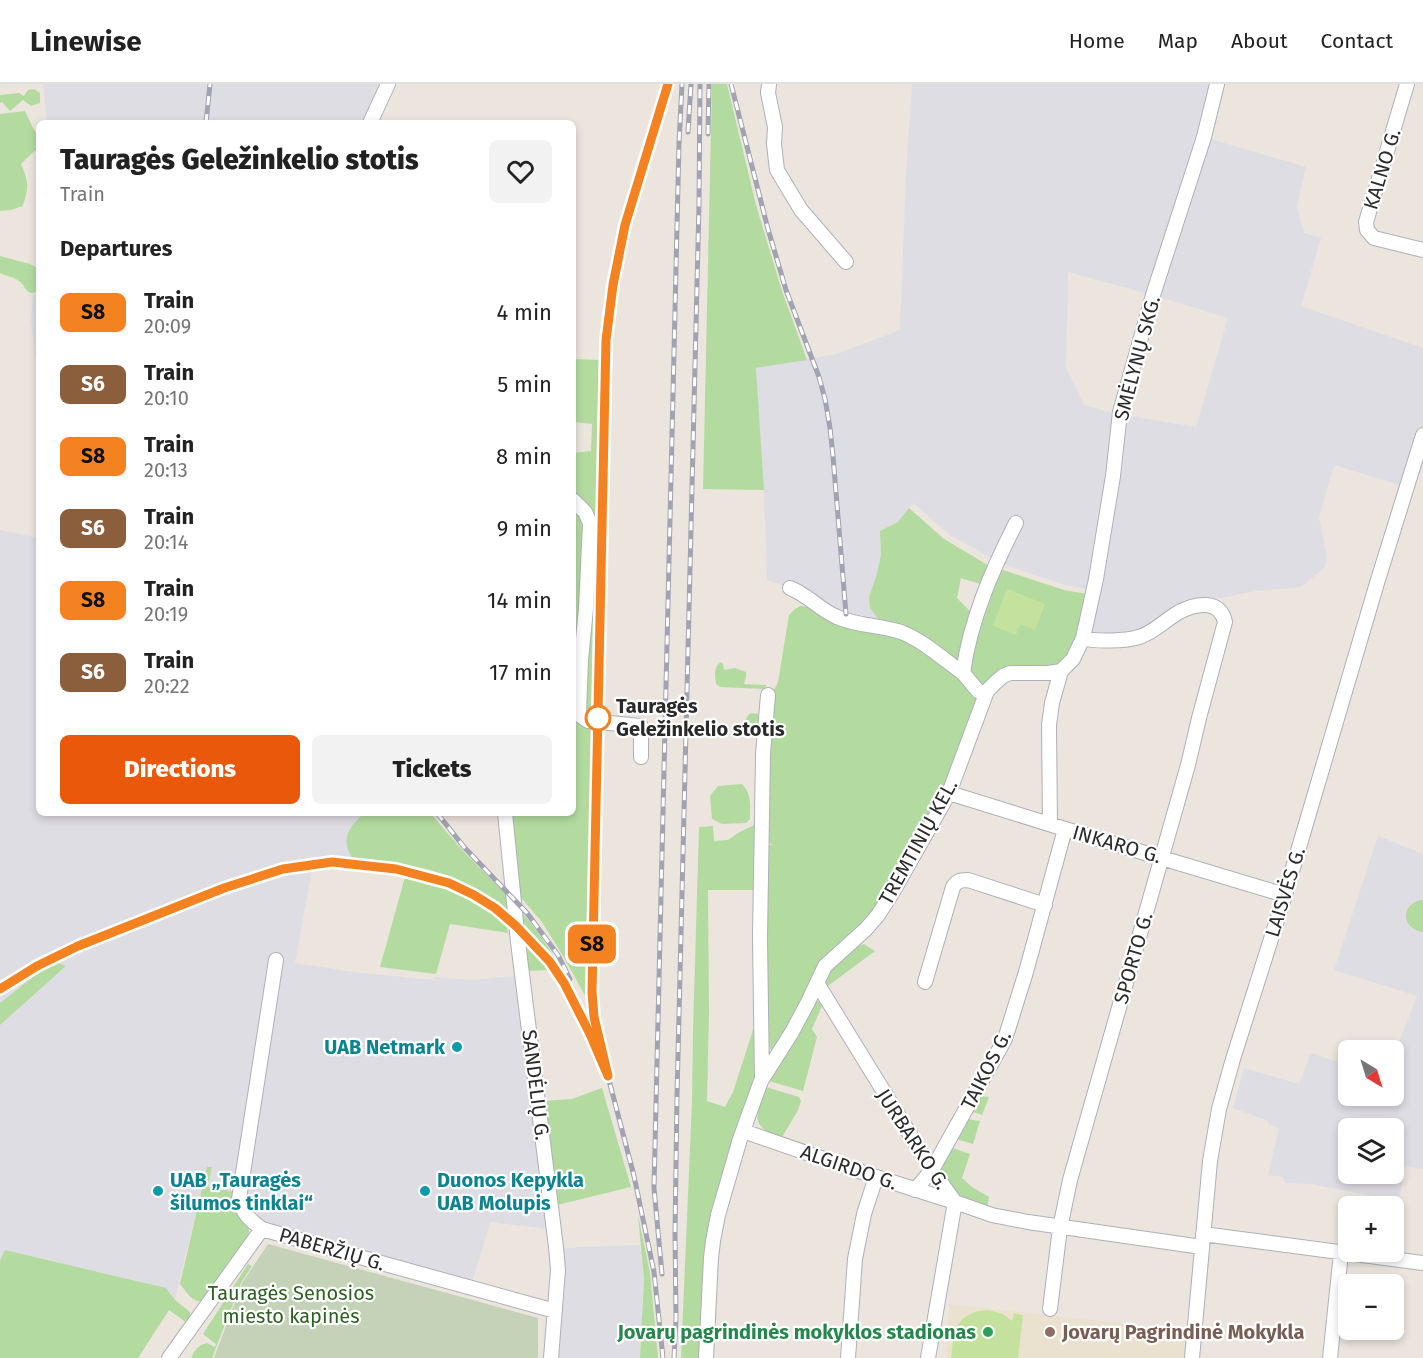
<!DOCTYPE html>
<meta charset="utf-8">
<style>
:root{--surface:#fff;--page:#f2f2f2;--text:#222;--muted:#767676;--line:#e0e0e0;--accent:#ea580c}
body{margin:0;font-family:"Fira Sans",sans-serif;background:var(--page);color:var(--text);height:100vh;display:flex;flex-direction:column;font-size:22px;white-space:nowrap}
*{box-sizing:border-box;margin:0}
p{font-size:20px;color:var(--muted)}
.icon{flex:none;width:33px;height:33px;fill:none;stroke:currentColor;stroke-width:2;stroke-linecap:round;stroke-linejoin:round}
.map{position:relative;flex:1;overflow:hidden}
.sheet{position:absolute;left:36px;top:36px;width:540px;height:696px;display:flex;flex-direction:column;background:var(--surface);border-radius:9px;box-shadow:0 3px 9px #0003}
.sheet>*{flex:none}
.badge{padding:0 12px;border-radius:9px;font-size:21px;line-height:39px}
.needle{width:39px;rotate:142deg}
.controls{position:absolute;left:1338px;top:956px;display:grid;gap:12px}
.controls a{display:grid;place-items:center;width:66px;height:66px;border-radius:9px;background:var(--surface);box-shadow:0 3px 9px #0003;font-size:30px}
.map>.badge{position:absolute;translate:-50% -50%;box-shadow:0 0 0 3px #fff}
h2{padding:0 24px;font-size:22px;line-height:54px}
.round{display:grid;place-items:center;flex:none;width:63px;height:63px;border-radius:9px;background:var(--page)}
.headline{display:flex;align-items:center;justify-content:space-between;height:102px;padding:0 24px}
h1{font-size:28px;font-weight:800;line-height:45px}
.primary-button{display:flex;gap:12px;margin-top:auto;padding:12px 24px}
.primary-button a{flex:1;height:69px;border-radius:9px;background:var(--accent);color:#fff;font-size:24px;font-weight:800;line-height:69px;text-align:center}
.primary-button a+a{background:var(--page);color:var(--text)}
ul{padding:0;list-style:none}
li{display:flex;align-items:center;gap:18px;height:72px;padding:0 24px}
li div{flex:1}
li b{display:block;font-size:22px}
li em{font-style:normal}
li .badge{min-width:66px;font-weight:700;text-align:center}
header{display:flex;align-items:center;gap:36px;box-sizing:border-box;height:84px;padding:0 30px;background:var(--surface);border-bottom:2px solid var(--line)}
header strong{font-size:28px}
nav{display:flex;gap:33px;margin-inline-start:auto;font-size:21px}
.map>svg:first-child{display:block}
.industrial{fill:#dfdde4;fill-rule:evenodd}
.education{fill:#eae2cf}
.green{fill:#b3dba0}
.cemetery{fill:#c4d3b7}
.pitch{fill:#c4e29d}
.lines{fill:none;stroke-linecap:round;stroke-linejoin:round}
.minor-casing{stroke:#aeb0b9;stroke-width:16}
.minor{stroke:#fff;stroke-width:14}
.rail-casing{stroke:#a1a3b2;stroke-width:5}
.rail{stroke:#fff;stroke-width:3;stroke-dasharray:9;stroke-linecap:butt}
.line-casing{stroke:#fff;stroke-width:14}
.line{stroke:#f58220;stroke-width:9}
.stop-dot{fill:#fff;stroke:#f58220;stroke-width:3}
.culture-dot{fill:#0f9aa8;stroke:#fff;stroke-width:2}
.leisure-dot{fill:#2e9e5b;stroke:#fff;stroke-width:2}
.education-dot{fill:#8d6e63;stroke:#fff;stroke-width:2}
.labels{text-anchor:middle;stroke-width:4.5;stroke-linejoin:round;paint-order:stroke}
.street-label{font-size:20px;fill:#2a2a2a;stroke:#fff}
.stop-label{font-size:20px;font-weight:bold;fill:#2a2a2a;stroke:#fff;text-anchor:start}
.culture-label{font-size:20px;font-weight:bold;fill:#0d838f;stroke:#fff;text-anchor:start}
.park-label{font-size:20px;fill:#2e6022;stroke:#fff}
.leisure-label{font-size:20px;font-weight:bold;fill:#27864d;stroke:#fff;text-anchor:end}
.education-label{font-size:20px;font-weight:bold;fill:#785e54;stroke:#fff;text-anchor:start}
</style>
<header>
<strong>Linewise</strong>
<nav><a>Home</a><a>Map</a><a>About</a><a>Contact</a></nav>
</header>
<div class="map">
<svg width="1423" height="1274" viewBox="0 0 1423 1274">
<rect width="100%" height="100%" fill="#ebe5de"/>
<path class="industrial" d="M 43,0 L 388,0 L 370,39 L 47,39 Z
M 912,0 L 1217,0 L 1204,53 L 1306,83 L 1297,122 L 1304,149 L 1321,154 L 1301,222 L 1423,264 L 1423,348 L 1406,403 L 1334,381 L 1319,434 L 1327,473 L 1325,483 L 1301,503 L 1256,507 L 1191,520 L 1134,550 L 1096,553 L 1090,546 L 1098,507 L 1065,501 L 1002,480 L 950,451 L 913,419 L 898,438 L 880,447 L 881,471 L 876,493 L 869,513 L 870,524 L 879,536 L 839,535 L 790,504 L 767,496 L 764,406 L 756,284 L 837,270 L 900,246 L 906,90 ZM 1068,188 L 1153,211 L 1228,234 L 1196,343 L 1112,329 L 1084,321 L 1066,284 Z
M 33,211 L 39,211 L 39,291 L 35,271 L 31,236 Z
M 0,446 L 39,454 L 39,729 L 388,729 L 363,786 L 332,782 L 312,786 L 295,879 L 353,888 L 434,896 L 435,893 L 472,896 L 522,891 L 549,1145 L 490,1138 L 471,1203 L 247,1140 L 236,1128 L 234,1118 L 208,1104 L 212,1084 L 207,1083 L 175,1216 L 166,1204 L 5,1166 L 0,1176 Z
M 1378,752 L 1423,770 L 1423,1085 L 1405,1082 L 1399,1117 L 1310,1100 L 1285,1099 L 1283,1093 L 1268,1091 L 1279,1044 L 1268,1040 L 1268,1037 L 1233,1024 L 1244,984 L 1299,1000 L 1311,969 L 1348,981 L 1348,1011 L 1394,1011 L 1394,971 L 1417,912 L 1334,886 ZM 1348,1044 L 1394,1044 L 1394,1089 L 1348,1089 Z
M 640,1161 L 644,1195 L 640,1274 L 551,1274 L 560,1248 L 563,1213 L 562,1165 L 580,1163 Z"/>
<path class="education" d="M 949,1220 L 1119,1239 L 1153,1244 L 1153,1251 L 1193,1257 L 1192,1274 L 946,1274 Z"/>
<path class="green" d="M 712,0 L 727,0 L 756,121 L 782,207 L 807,276 L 756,284 L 764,406 L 703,405 Z
M 34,5 L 40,9 L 40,19 L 31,22 L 23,16 L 10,27 L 2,18 L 0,19 L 0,11 L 19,9 L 24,12 L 28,6 Z
M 25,27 L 34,46 L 39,53 L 39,64 L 32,69 L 21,80 C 29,100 29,101 23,122 L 11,126 L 0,127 L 0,30 Z
M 0,172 L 30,180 L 39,185 L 39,208 C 23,211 28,204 19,197 C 15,193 5,192 0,189 Z
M 573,275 L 599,276 L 587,915 L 563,872 L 542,838 L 517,809 L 511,729 L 573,729 L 574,518 L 573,369 L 591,367 L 592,340 L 573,338 Z
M 909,424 L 944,455 L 991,483 L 983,501 L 961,494 L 957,514 L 974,531 L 960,578 L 957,578 L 879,536 L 870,524 L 869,513 L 876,493 L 881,471 L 880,447 L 898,438 Z
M 1000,485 L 1064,506 L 1087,510 C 1083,532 1074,583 1047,583 C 1035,584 1021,579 1009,584 C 1000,587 991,597 983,603 L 976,599 L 970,585 L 979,539 L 985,532 Z
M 800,522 L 809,523 L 906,554 L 937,577 L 967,602 L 977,614 L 942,710 L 876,825 L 802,920 L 773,966 L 771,966 L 768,960 L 766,948 L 767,761 L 773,761 L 770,760 L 768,755 L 767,742 L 774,606 L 778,598 L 789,531 L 795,525 Z
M 721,578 L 723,580 L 724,586 L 735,584 L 746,588 L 746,593 L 744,600 L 766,601 L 765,605 L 720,603 L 716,600 C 715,592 713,583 721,578 Z
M 751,629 L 759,630 L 761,634 L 759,646 L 748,646 C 743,640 745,634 751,629 Z
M 742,700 C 752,710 750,721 750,735 L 746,739 L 722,740 L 712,735 L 710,712 L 718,702 Z
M 364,729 L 386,731 L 388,729 L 430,729 L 465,769 L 506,810 L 508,828 C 494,818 480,806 465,799 C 435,784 386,775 352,774 C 340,753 349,744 364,729 Z
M 758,739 L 757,806 L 708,806 L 709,929 L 707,1017 L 725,1023 L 733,1008 L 754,943 L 756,961 L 755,1000 L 704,1190 L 699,1274 L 681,1274 L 692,1017 L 693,947 L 699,743 L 713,742 L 714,757 L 728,756 L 738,749 Z
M 405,793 L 448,804 L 493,827 L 505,835 L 508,849 L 450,840 L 436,890 L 380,883 Z
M 1420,816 L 1423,816 L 1423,848 L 1422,848 C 1402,844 1400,822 1420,816 Z
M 519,824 C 541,851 560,878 574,910 L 554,877 L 522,841 Z
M 523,854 L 545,878 L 550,886 L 526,887 Z
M 864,860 L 875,867 L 828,902 L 826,902 L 823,899 C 832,882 846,866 864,860 Z
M 58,879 L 66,882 L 0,941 L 0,919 L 42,886 Z
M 817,917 L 820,918 L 822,922 L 812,945 L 817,953 L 803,1007 L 769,997 L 784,970 L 799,950 L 813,920 Z
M 766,1003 L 799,1013 L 801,1017 L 798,1026 L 781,1055 C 748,1040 756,1032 766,1003 Z
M 602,1004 L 631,1103 L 557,1121 L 543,1017 L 572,1015 Z
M 979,1012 L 989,1013 L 982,1031 L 971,1027 Z
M 966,1035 L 980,1037 L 973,1060 L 956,1055 Z
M 950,1063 L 970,1070 L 962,1094 L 972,1103 L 989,1113 L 987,1124 L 957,1112 L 938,1085 Z
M 207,1083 L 212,1083 L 208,1103 L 234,1108 C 234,1114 233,1121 236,1127 C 239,1134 248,1138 249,1146 C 251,1155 210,1206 202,1217 C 192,1219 186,1207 180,1200 Z
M 638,1131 L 650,1189 L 658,1274 L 640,1274 L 644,1195 Z
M 5,1166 L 166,1204 L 175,1216 L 190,1228 L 190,1233 L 187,1239 L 169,1226 L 138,1274 L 0,1274 L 0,1176 Z
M 248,1180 L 252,1182 L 241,1199 L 212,1274 L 191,1274 C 195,1266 198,1261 207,1259 L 215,1263 L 216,1260 L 203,1250 Z"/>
<path class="cemetery" d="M 268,1160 L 538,1234 L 538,1274 L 214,1274 L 242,1199 Z"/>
<path class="pitch" d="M 1007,505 L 1045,520 L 1035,546 L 1020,540 L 1016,551 L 993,542 Z
M 988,1226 L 1003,1230 L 1012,1237 L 1014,1229 L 1023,1231 L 1018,1274 L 951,1274 C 954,1246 956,1228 988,1226 Z"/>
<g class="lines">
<g class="minor-casing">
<path id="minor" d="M 769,0 L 768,9 L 775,43 L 774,60 L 777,86 L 801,126 L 846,178
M 1407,0 L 1366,138 L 1367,146 L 1374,154 L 1423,166
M 370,39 L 388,0
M 573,416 L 585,428 L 590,439 L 586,524 L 581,576 L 579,629 L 581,632 L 588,637 L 641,642 L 641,673
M 790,504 C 808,511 820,526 837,533 C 857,542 880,541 901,548 C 924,557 943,575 963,589
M 985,611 L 978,607 L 963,589 C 970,537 992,486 1016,439
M 949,709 L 1065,745 L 1285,811
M 505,729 L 518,858 L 556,1163 L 558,1186 L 551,1274
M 1050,740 L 1049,641 L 1052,619 L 1061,587
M 925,898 L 953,803 C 957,797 960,796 968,796 L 1045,821
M 817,899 L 932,1086 L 955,1118 L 992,1131 L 1028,1138 L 1202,1163
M 762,995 L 760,854 L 763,670 L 768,611
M 743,1047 L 876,1093 L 955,1118 L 928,1274
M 915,1106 L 932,1086 L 1005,955 L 1026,888 L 1065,745
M 262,1145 C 250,1136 243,1130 239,1115 L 276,876
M 1203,1150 L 1423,1179
M 1050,1225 L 1060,1144 L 1070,1096 L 1188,681 L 1199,634 L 1225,538 C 1220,515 1196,519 1179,528 C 1165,536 1155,548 1139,553 C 1126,557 1095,558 1083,554
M 169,1274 L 262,1145 L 356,1172 L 555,1227
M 706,1274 L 711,1174 L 713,1157 L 718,1131 L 740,1055 L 761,997 L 792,948 L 808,918 L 825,882 L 866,845 L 878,831 L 891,811 L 949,709 L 987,607 L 995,599 L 1003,592 L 1010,589 L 1048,589 L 1061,587 L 1073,575 L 1083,554 L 1096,495 L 1113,392 L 1120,328 L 1153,211 L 1204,53 L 1217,0
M 848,1274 L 855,1175 L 864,1130 L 876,1093
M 1192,1274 L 1210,1077 L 1219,1025 L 1233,975 L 1285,811 L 1377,499 L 1423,351
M 1330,1274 L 1341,1169"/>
</g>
<use href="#minor" class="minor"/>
<g class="rail-casing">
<path id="rail" d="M 731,0 L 768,145 L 786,206 L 819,293 L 825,315 L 830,344 L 833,372 L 846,530
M 206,39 L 210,0
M 688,48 L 691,0
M 708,50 L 709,0
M 437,729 L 464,763 L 527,829 L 558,871 L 570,895
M 0,905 C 17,894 33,884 51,875 C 86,857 123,844 160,830 C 200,814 241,795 283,785 C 299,781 317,778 333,778 C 348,779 363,781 378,783 C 402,786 426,791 449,799 C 519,825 566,892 594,959
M 662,1190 L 654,1104 L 679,59 L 682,0
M 663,1274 L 654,1188 L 634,1092 L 604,977 L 594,933 L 592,908 L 606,256 L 613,201 L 625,141 L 668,0
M 674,1274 L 676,1234 L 675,1149 L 677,1012 L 699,120 L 700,0"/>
</g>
<use href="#rail" class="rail"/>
</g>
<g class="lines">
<g class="line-casing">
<path id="line" d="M 0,905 L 37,882 L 78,862 L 224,804 L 283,785 L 332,778 L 396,785 L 449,799 L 474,811 L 495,824 L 516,842 L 550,878 L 564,899 L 590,950 L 608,992 L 594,933 L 592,908 L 606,256 L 613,201 L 625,141 L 668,0"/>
</g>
<use href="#line" class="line"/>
</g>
<circle class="stop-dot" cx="598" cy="634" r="12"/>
<g class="culture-dot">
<circle cx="457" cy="963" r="6"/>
<circle cx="158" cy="1107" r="6"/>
<circle cx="425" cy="1107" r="6"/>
</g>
<circle class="leisure-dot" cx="988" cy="1248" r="6"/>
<circle class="education-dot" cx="1050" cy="1248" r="6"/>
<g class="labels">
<g class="street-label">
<text transform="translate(1382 85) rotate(-73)" y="7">KALNO G.</text>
<text transform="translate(1137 274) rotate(-75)" y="7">SMĖLYNŲ SKG.</text>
<text transform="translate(918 758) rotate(-61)" y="7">TREMTINIŲ KEL.</text>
<text transform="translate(1117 760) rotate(16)" y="7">INKARO G.</text>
<text transform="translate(1285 808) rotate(-73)" y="7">LAISVĖS G.</text>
<text transform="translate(1133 874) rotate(-74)" y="7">SPORTO G.</text>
<text transform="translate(986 986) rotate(-63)" y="7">TAIKOS G.</text>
<text transform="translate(536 1001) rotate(83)" y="7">SANDĖLIŲ G.</text>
<text transform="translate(913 1055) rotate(57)" y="7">JURBARKO G.</text>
<text transform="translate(849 1083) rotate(19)" y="7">ALGIRDO G.</text>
<text transform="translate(332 1165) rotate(16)" y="7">PABERŽIŲ G.</text>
</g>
<g class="stop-label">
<text x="616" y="629">Tauragės<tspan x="616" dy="23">Geležinkelio stotis</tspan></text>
</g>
<g class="culture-label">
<text x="445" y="970" text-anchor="end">UAB Netmark</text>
<text x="170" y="1103">UAB „Tauragės<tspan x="170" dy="23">šilumos tinklai“</tspan></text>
<text x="437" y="1103">Duonos Kepykla<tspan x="437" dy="23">UAB Molupis</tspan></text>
</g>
<g class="park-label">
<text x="291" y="1216">Tauragės Senosios<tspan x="291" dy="23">miesto kapinės</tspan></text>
</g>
<g class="leisure-label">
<text x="976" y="1255">Jovarų pagrindinės mokyklos stadionas</text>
</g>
<g class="education-label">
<text x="1062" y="1255">Jovarų Pagrindinė Mokykla</text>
</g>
</g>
</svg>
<div class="controls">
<a><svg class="needle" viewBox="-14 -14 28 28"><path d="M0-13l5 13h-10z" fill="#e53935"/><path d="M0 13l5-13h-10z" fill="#767676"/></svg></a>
<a><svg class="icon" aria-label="layers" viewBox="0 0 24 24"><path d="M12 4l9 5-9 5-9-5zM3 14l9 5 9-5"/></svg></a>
<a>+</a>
<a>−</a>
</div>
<b class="badge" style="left:592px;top:860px;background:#f58220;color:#111">S8</b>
<section class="sheet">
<div class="headline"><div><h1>Tauragės Geležinkelio stotis</h1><p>Train</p></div><a class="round"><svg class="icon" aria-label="heart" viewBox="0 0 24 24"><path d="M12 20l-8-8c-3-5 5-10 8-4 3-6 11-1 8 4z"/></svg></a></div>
<h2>Departures</h2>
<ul>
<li><span class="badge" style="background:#f58220;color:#111">S8</span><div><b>Train</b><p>20:09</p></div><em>4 min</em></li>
<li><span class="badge" style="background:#8b5e3c;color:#fff">S6</span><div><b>Train</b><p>20:10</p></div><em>5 min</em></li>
<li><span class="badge" style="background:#f58220;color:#111">S8</span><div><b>Train</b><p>20:13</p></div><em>8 min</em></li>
<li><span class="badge" style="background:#8b5e3c;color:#fff">S6</span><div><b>Train</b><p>20:14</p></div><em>9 min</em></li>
<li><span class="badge" style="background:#f58220;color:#111">S8</span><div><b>Train</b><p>20:19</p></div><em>14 min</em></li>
<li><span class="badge" style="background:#8b5e3c;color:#fff">S6</span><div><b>Train</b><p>20:22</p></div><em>17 min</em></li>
</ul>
<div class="primary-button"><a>Directions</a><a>Tickets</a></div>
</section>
</div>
